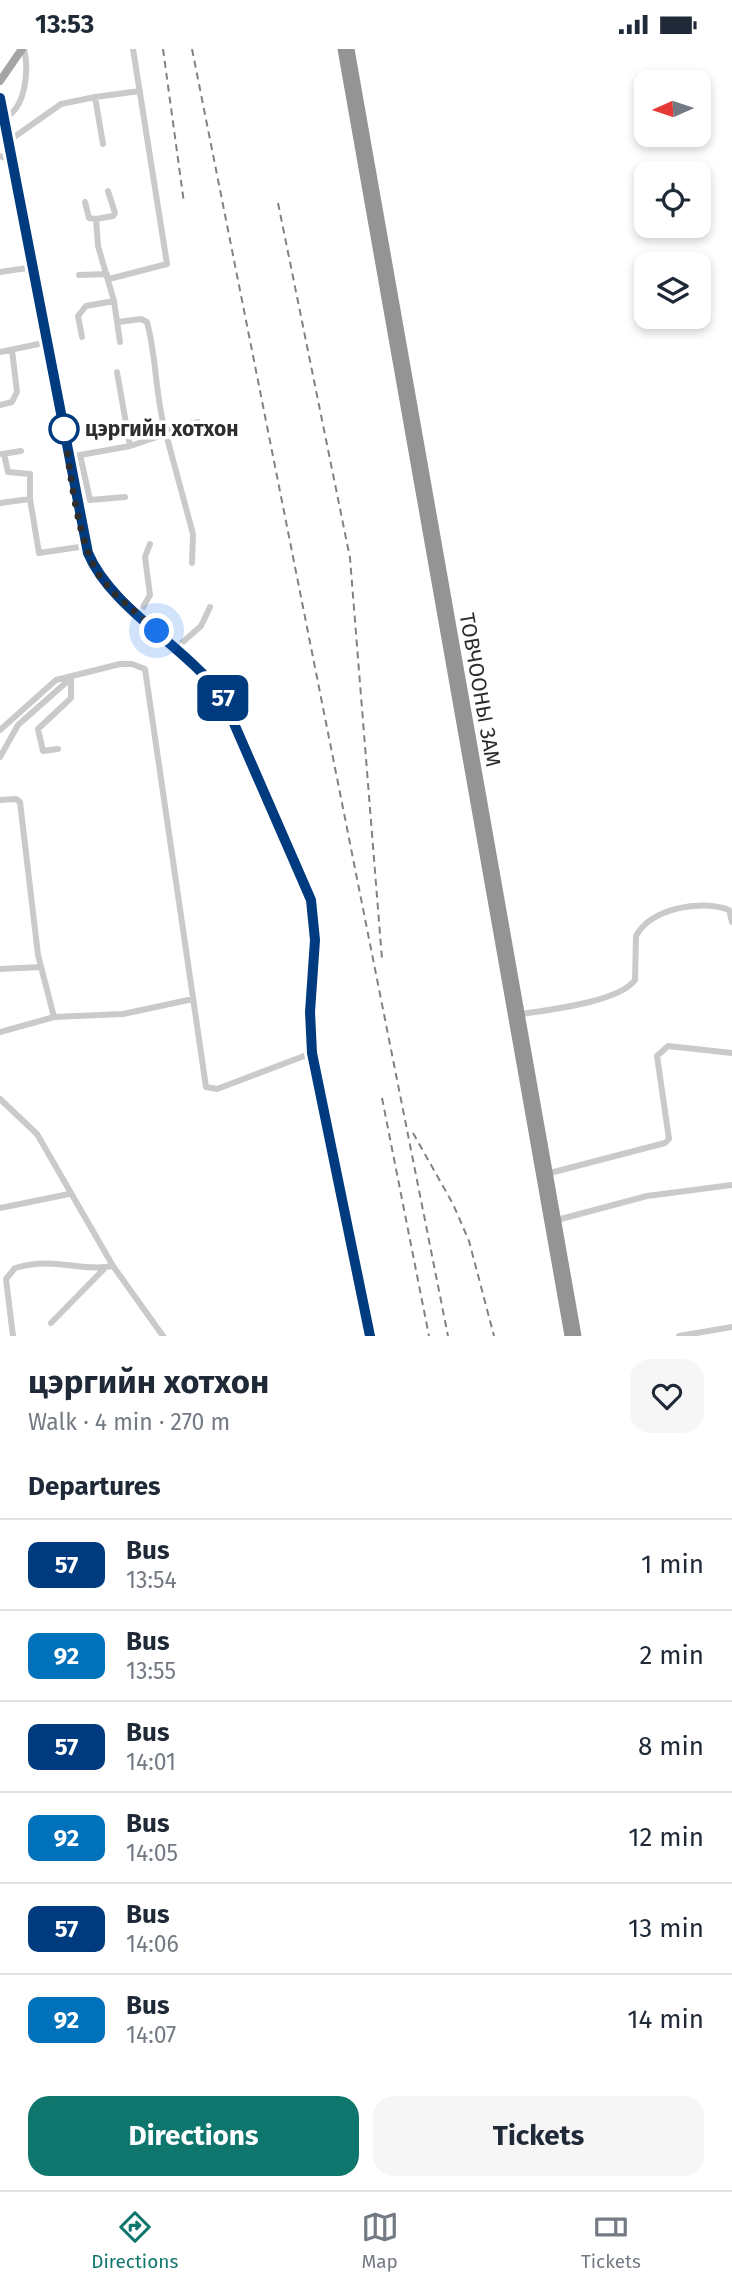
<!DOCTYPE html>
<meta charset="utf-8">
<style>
:root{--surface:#fff;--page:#f6f6f7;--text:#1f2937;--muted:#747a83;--line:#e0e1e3;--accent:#0f766e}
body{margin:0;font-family:"Fira Sans",sans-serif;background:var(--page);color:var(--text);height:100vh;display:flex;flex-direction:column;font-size:26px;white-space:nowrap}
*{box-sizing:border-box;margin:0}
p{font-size:23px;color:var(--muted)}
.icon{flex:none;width:38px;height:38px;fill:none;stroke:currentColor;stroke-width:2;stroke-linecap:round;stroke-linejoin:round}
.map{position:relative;height:1287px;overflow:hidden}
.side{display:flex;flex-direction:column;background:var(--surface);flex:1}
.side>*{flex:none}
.badge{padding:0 14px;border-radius:10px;font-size:24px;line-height:46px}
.needle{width:46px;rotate:267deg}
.fabs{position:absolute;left:634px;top:21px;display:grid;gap:14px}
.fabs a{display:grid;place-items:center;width:77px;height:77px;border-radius:14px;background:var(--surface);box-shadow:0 4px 10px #0003;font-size:35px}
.you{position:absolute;width:35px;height:35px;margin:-18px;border:5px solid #fff;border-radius:50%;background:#1a73e8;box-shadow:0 0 0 10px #1a73e833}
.map>.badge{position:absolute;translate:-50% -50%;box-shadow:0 0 0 4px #fff}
h2{padding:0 28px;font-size:26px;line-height:63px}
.round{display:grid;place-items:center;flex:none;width:74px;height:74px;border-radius:21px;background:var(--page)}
.overview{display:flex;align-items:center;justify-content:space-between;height:119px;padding:0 28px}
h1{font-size:33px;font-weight:700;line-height:52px}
.primary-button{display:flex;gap:14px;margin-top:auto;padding:14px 28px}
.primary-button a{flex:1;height:80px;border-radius:21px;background:var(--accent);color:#fff;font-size:28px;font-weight:700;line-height:80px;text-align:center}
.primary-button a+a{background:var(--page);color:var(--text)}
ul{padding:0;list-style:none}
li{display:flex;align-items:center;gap:21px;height:91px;padding:0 28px;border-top:2px solid var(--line)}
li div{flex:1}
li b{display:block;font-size:26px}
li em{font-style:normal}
li .badge{min-width:77px;font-weight:700;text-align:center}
.status{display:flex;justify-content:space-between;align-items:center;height:49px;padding:0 35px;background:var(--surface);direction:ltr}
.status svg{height:19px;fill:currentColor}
.menu{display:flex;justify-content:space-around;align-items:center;height:98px;border-top:2px solid var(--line);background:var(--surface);font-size:19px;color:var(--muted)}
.menu a{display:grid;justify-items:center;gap:4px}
.menu .current{color:var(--accent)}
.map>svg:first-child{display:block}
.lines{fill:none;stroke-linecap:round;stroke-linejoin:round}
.minor{stroke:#cacaca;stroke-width:6}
.major{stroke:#a5a5a5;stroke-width:8}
.highway{stroke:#949494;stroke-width:9}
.rail{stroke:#828282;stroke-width:2;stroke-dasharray:7 5;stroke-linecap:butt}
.line-casing{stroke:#fff;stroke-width:16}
.line{stroke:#003b80;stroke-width:10}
.walk{stroke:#2d2d2d;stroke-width:7;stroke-dasharray:0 12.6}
.stop-dot{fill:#fff;stroke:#003b80;stroke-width:3.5}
.labels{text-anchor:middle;stroke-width:7;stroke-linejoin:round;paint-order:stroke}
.stop-label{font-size:21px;font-weight:bold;fill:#2d2d2d;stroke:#fff;text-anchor:start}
.street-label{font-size:21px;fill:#2d2d2d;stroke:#fff}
</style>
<div class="status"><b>13:53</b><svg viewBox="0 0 49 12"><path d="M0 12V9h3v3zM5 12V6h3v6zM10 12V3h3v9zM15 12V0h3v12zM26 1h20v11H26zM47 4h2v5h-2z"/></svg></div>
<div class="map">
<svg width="732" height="1287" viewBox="0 0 732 1287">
<rect width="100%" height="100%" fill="#fff"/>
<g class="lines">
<path class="minor" d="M 95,48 L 140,42
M 6,68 C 26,58 29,20 24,0
M 10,91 L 61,55 L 95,48 L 103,95
M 0,107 L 14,112
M 108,142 L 115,164 L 113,167 L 96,170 L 98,197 L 114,252 L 120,293
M 85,153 L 89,169 L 96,170
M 0,223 L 34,218
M 79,226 L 107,225
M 109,230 L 167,215 L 133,0
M 118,273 L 141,270 L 147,273 C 157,310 155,348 166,385 L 169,380 L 198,373
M 82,288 L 78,267 L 86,257 L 114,252
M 0,303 L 48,293
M 117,323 L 130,397
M 0,356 L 12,353 L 17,343 L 12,301
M 2,405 L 21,402
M 4,405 L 8,423 L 30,425 L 30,450 L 39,504 L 86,497
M 80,406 L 90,451 L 125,448
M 69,408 L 130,397 L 166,385 L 193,485 L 192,514
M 0,454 L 30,450
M 139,565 L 150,546 L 145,508 L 150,495
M 176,599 L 201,577 L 210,558
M 0,681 L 56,631 L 120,615 L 132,615 L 145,620 L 206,1038 L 217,1040 L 312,1004
M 58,700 L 43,702 L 38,680 L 71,649 L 71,629
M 0,708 L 18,676 L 70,630
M 0,751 L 16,750 L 20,753 L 38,906 L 54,968 L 0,983
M 0,920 L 41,918
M 521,965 C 548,961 619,953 635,931 L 636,887 C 651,859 702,850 729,861 L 732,873
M 54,968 L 123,965 L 193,950
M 0,1050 L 37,1085 L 113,1217 L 163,1287
M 546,1125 L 665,1094 L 669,1090 L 657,1007 L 668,997 L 732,1004
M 0,1159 L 69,1145
M 557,1171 L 647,1147 L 732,1136
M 51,1274 L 104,1220
M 13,1287 L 6,1230 L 15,1219 C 54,1207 79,1223 113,1217
M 679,1287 L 732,1278"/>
<path class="major" d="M 0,32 L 22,0
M 0,49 L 88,504 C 111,560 185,597 222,647 L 311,851 L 315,891 L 310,963 L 312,1004 L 370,1287"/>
<path class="highway" d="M 342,0 L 569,1287
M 350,0 L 577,1287"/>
<path class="rail" d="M 163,0 L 184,154
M 192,0 L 448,1287
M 278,154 L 350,509 L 382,910
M 382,1049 L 429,1287
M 413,1084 L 453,1155 L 469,1192 L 494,1287"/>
</g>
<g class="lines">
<g class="line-casing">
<path id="line" d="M 0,49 L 88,504 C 111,559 185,597 222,647 L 311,851 L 315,891 L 310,963 L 312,1004 L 370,1287"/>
</g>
<use href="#line" class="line"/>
<path class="walk" d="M 64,380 C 70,420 78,500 102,530 C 117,550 139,565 157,582"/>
</g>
<circle class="stop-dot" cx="64" cy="380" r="14"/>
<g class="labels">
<g class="stop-label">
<text x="85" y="387">цэргийн хотхон</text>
</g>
<g class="street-label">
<text transform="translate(480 641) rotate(80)" y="7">ТОВЧООНЫ ЗАМ</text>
</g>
</g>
</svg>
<div class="fabs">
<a><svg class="needle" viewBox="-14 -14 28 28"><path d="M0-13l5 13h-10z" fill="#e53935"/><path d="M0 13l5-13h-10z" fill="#747a83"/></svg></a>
<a><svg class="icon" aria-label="locate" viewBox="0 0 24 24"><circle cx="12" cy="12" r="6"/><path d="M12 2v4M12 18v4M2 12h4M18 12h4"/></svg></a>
<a><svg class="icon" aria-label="layers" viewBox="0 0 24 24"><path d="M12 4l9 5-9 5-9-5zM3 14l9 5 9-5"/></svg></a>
</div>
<div class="you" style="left:157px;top:582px"></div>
<b class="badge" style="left:223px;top:649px;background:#003b80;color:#fff">57</b>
</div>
<section class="side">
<div class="overview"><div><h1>цэргийн хотхон</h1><p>Walk · 4 min · 270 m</p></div><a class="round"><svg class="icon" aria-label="heart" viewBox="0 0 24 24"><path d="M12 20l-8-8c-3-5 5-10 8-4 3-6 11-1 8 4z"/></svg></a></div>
<h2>Departures</h2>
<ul>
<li><span class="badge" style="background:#003b80;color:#fff">57</span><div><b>Bus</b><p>13:54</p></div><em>1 min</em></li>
<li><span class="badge" style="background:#0072bc;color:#fff">92</span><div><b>Bus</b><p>13:55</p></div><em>2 min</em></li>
<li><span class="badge" style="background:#003b80;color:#fff">57</span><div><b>Bus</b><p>14:01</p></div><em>8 min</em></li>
<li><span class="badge" style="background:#0072bc;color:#fff">92</span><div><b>Bus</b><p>14:05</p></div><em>12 min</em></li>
<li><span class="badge" style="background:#003b80;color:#fff">57</span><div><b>Bus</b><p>14:06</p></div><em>13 min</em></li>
<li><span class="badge" style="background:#0072bc;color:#fff">92</span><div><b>Bus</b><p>14:07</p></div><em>14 min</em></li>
</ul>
<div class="primary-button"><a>Directions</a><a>Tickets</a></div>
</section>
<nav class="menu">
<a class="current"><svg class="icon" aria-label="directions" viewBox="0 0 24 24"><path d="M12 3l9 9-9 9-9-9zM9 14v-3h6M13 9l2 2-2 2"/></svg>Directions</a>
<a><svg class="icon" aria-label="map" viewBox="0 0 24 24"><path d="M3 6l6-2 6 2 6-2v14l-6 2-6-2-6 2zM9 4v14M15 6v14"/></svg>Map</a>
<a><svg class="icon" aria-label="tickets" viewBox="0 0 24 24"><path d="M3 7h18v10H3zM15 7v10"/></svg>Tickets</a>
</nav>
